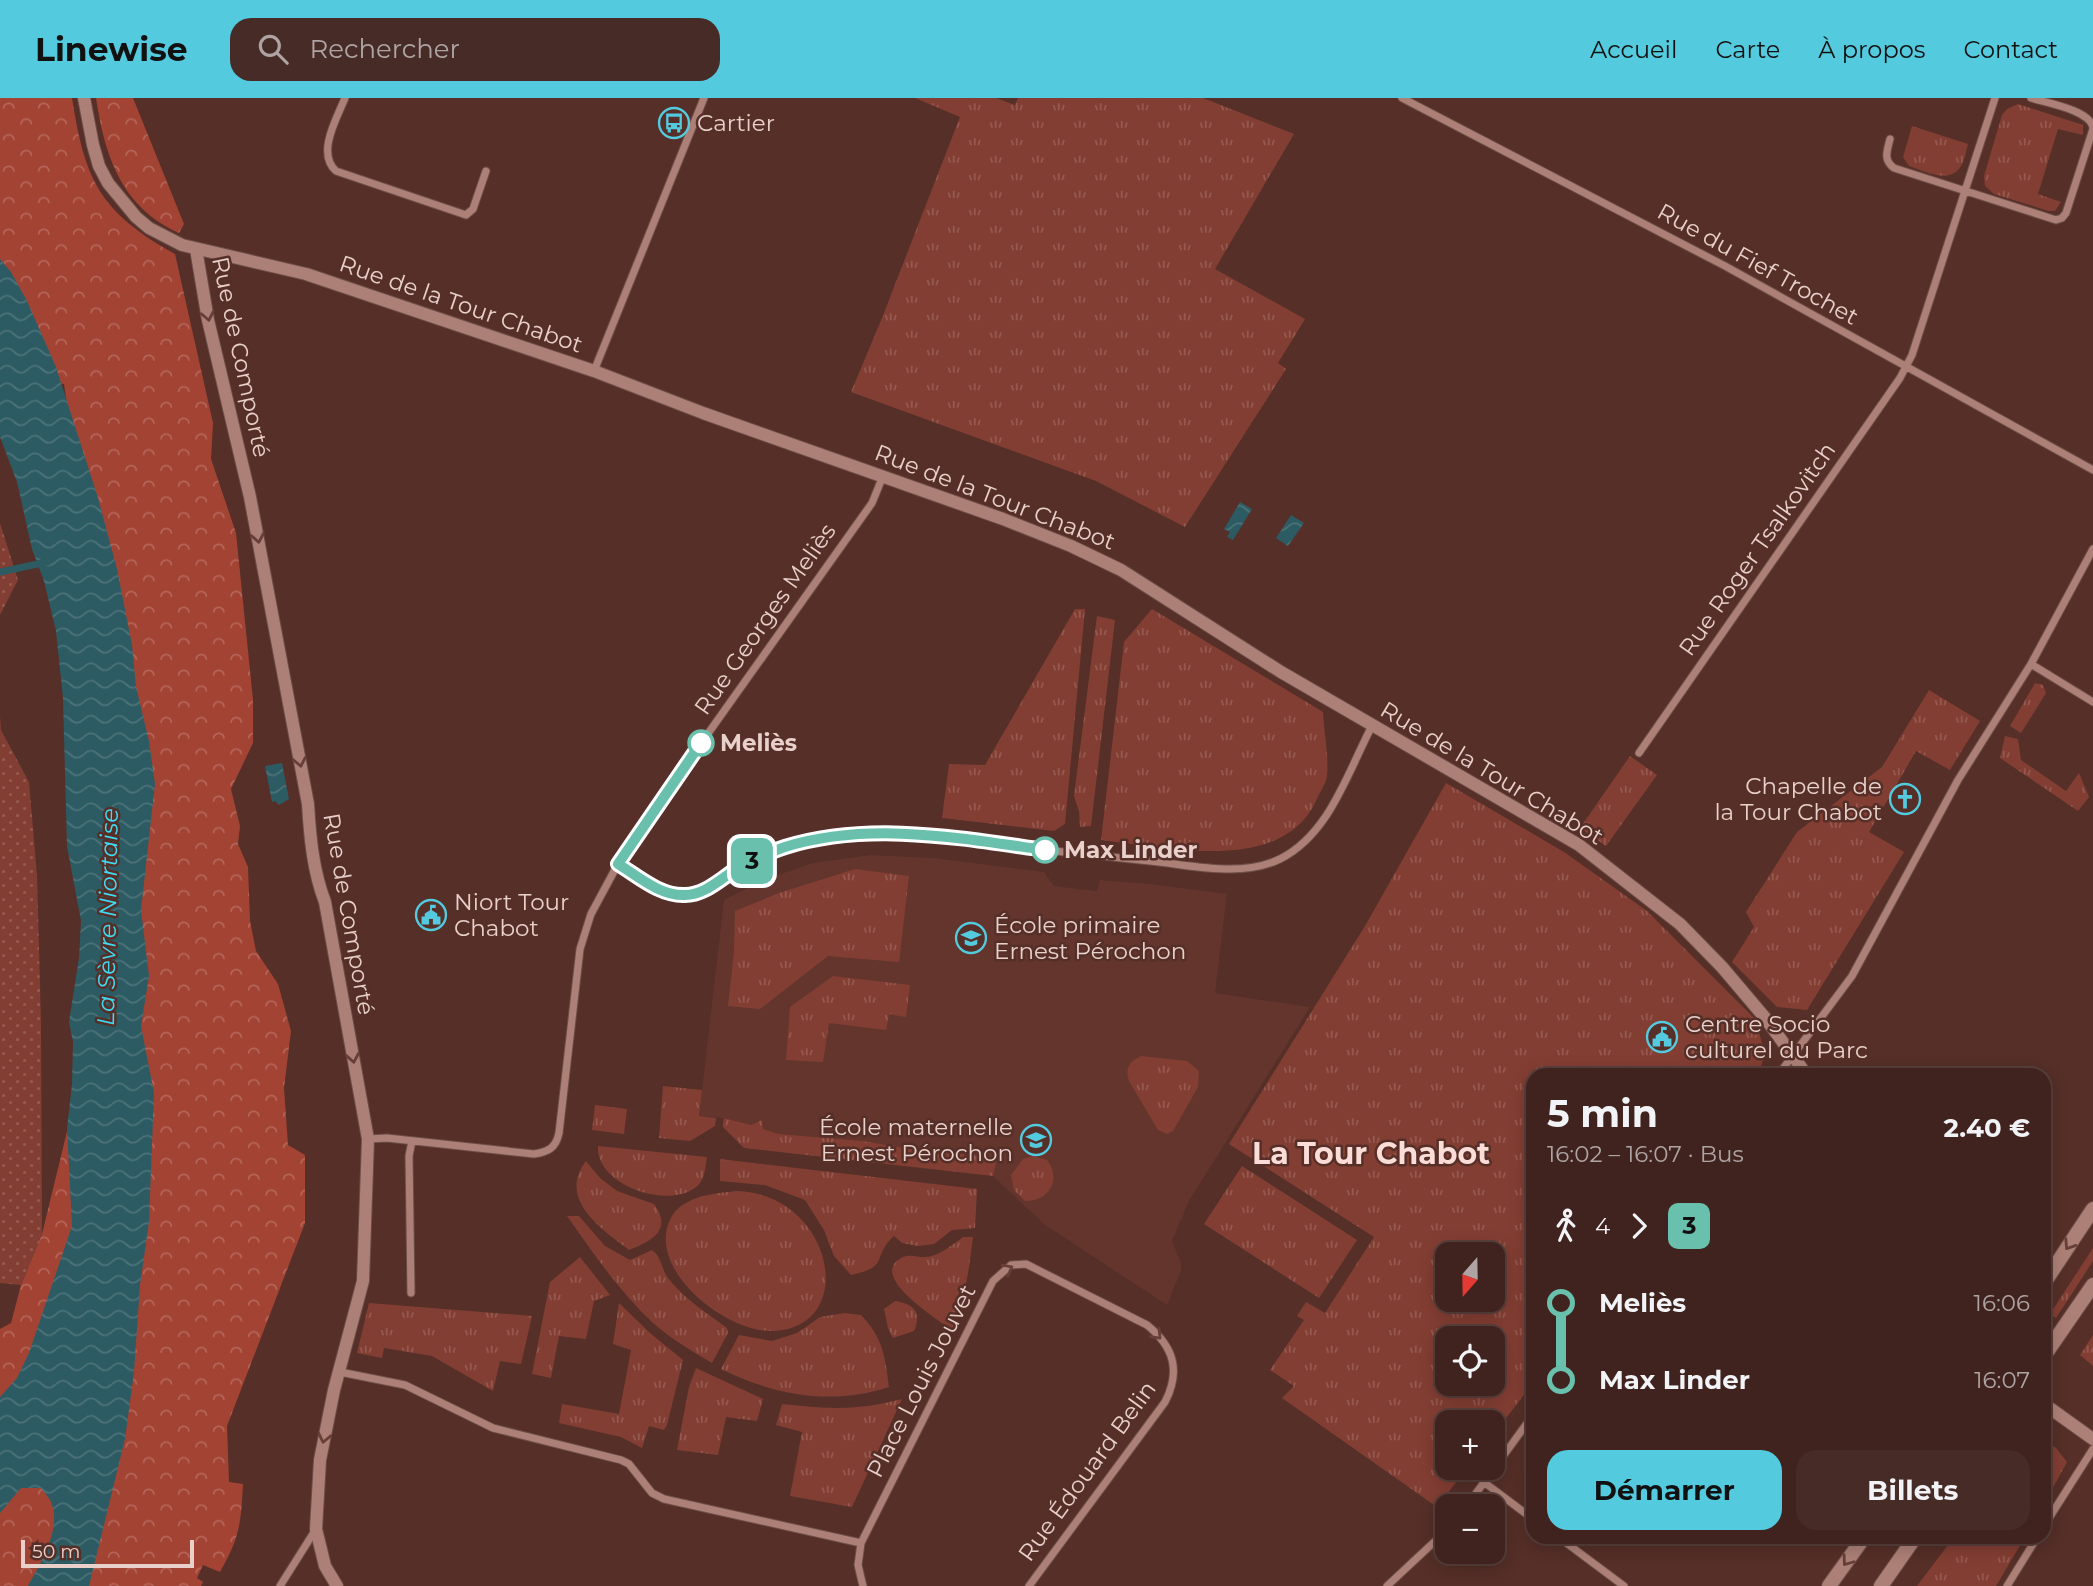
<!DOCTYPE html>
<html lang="fr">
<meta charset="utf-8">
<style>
:root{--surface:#40231e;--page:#472b27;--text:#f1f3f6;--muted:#aea4a4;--line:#59403c;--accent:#54cade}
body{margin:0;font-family:Montserrat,sans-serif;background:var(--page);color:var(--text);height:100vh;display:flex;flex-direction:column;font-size:26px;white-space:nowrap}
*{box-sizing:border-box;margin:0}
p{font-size:23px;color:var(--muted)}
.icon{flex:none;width:38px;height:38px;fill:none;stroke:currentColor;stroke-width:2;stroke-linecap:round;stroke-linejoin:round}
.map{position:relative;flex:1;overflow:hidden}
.drawer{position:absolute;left:1526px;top:970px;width:525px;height:476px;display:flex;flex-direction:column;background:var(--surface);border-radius:21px;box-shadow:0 4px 18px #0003,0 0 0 2px var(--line)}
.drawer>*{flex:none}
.badge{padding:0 14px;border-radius:10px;font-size:24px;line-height:46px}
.needle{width:46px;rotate:200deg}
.buttons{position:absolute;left:1435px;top:1144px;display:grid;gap:14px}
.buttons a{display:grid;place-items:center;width:70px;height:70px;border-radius:14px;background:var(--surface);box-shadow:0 4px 18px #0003,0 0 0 2px var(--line);font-size:35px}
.scale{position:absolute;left:21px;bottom:18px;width:173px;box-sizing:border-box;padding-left:7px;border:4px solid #e9d0cb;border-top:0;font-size:19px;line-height:24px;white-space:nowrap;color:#e9d0cb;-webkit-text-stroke:5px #552f28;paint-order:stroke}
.map>.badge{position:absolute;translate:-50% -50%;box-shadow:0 0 0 4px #fff}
.legs{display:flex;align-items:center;gap:10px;height:77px;padding:0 21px;font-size:23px}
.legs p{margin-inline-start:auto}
.summary{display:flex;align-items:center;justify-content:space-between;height:119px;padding:0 21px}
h1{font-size:38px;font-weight:700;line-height:52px}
.cta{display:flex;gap:14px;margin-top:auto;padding:14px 21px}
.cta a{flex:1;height:80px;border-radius:21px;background:var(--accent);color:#111;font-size:28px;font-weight:700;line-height:80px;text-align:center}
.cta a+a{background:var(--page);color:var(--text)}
ul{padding:0 21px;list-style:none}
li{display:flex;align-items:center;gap:24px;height:77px;font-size:26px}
li i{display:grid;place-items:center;width:10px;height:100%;margin:0 9px;background:currentColor}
li i::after{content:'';width:18px;height:18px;margin:-9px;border:5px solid;border-radius:50%;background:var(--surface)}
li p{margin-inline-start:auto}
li:first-child i{background:linear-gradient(#0000 50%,currentColor 0)}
li:last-child i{background:linear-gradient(currentColor 50%,#0000 0)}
header{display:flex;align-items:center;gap:42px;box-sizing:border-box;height:98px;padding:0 35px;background:var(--accent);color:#111}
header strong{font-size:33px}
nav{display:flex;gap:38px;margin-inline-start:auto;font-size:24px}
.search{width:490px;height:63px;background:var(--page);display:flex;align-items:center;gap:18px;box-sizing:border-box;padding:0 24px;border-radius:21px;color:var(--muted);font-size:26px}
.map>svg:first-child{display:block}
.built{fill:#63352d}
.grass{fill:url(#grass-tufts);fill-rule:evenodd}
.forest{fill:url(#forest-crowns)}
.garden{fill:url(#garden-dots)}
.water{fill:url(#water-waves)}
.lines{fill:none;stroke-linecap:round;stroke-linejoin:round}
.stream{stroke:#2d5b63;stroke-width:7}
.minor-casing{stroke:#6e4e48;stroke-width:9}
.tertiary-casing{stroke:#6e4e48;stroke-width:14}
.secondary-casing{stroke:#6e4e48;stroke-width:16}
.minor{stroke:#ad8077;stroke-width:7}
.tertiary{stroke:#ad8077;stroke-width:12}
.secondary{stroke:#ad8077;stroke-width:14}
.oneway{stroke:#673f38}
.line-1-casing{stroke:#fff;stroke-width:16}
.line-1{stroke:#69c0ac;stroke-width:10}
.stop-1-dot{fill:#fff;stroke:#69c0ac;stroke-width:3.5}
.labels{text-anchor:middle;stroke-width:5;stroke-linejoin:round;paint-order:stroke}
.poi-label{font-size:23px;fill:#e9d0cb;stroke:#552f28;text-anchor:start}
.street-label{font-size:23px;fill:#e9d0cb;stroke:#552f28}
.stop-label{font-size:23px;font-weight:bold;fill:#e9d0cb;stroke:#552f28;text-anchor:start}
.water-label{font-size:24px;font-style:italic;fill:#3fdaf3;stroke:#552f28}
.district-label{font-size:30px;font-weight:bold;fill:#fbdcd7;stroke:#552f28}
</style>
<header>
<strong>Linewise</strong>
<div class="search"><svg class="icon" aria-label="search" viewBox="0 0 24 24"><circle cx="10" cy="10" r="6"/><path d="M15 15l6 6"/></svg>Rechercher</div>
<nav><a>Accueil</a><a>Carte</a><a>À propos</a><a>Contact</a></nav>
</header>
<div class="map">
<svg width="2093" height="1488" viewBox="0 0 2093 1488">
<defs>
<pattern id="grass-tufts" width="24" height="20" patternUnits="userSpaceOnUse" patternTransform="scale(1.75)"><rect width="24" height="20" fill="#833e33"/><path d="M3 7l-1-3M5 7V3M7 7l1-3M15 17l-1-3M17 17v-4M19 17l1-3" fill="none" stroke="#95594f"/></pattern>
<pattern id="forest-crowns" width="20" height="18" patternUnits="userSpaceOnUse" patternTransform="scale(1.75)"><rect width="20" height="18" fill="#a34334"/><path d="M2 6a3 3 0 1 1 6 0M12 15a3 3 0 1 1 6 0" fill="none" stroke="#b46659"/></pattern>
<pattern id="garden-dots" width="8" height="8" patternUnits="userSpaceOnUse" patternTransform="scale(1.75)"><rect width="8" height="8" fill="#833e33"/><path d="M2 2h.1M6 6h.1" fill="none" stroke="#95594f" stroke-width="1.8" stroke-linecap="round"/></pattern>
<pattern id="water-waves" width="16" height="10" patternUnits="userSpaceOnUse" patternTransform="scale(1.75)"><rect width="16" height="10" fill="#2d5b63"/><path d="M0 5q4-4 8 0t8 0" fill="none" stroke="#4b7278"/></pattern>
</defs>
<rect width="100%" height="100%" fill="#552f28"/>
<path class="built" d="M 870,757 L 934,760 L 1044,774 L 1054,788 L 1097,793 L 1100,782 L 1151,786 L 1227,796 L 1215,895 L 1310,909 L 1189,1103 L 1172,1143 L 1181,1165 L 1181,1173 L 1167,1207 L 1045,1127 L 993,1078 L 996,1060 L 898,1049 L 863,1043 L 779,1036 L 763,1031 L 761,1023 L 751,1027 L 724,1020 L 699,1018 L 724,802 L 763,782 L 813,765 Z"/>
<path class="grass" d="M 915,0 L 996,0 L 1015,7 L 1018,0 L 1203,0 L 1294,36 L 1215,171 L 1305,221 L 1278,265 L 1286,271 L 1185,429 L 1096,383 L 851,294 L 882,220 L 960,19 Z
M 2018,6 L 2083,27 L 2083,37 L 2058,31 L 2038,96 L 2061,104 L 2055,113 L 2049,113 L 1994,96 L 1985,88 L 1984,78 L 2002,17 L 2007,11 Z
M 1912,28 L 1968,46 C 1966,53 1965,62 1961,68 C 1950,87 1924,73 1909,68 L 1903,59 Z
M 1075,511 L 1085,511 L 1065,726 L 1054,733 L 942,720 L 949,666 L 985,667 Z
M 1152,511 L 1323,614 C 1324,635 1329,658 1327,678 C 1326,686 1319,695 1316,703 C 1282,777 1165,749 1101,742 L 1124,544 Z
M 1097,518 L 1115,522 L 1091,728 L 1080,729 L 1079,713 L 1074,698 Z
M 2035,585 L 2043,587 L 2046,595 L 2021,635 L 2010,628 Z
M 1929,592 L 1980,623 L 1950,672 L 1916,653 L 1869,734 L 1904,754 L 1807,912 L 1777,909 L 1732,864 L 1754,829 L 1746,814 L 1797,734 L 1882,669 Z
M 2005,638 L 2018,641 L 2021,662 L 2066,693 L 2079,675 L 2089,699 L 2078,713 L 2000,660 Z
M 1630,658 L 1657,677 L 1606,748 L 1580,730 Z
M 1446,685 L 1564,754 L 1647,813 L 1756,922 L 1765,957 L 1758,976 L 1533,976 L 1533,1285 L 1493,1337 L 1493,1325 L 1447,1325 L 1447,1370 L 1467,1370 L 1437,1409 L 1282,1300 L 1294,1288 L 1270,1272 L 1304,1222 L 1297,1218 L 1306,1204 L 1325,1215 L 1374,1139 L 1229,1046 L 1365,828 ZM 1447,1157 L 1493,1157 L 1493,1202 L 1447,1202 ZM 1447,1241 L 1493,1241 L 1493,1286 L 1447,1286 Z
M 855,771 L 909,778 L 899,864 L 828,858 L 760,911 L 728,908 L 734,854 L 735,813 L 779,795 Z
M 833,878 L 910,887 L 906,919 L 889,916 L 886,932 L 829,925 L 823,964 L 786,962 L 790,909 Z
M 1141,958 L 1187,963 L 1199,973 L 1198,989 L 1173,1033 L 1167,1036 L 1158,1032 L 1129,983 C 1125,970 1129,964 1141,958 Z
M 663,988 L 702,992 L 699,1018 L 716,1020 L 715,1028 L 690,1043 L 659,1040 Z
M 595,1007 L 627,1011 L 624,1036 L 592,1032 Z
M 724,1020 L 751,1027 L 762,1022 L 763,1031 L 779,1036 L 863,1043 L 898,1049 L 997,1060 L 993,1078 L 744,1050 L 723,1029 Z
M 598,1048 L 707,1059 C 705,1070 705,1083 696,1089 C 668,1112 595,1087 598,1048 Z
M 1033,1058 L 1047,1062 C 1062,1081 1049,1104 1025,1103 L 1014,1092 L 1011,1077 L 1023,1061 Z
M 720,1061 L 977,1091 L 975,1130 L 952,1132 L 934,1146 L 918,1148 L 902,1145 L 894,1138 C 870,1160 892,1168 851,1177 L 834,1158 L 824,1132 L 805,1102 L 765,1087 L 720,1083 Z
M 586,1063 L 600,1080 L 617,1093 L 654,1106 C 674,1133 649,1144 629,1152 C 601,1131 557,1101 586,1063 Z
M 1242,1068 L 1357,1142 L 1319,1200 L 1204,1126 Z
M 737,1093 C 832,1096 860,1227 775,1233 C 730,1236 655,1179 667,1130 C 670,1119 676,1110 686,1105 C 701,1096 719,1095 737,1093 Z
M 567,1118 L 579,1118 L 605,1148 L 630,1162 L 652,1152 C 661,1158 662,1172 668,1180 C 685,1202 706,1214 727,1230 L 728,1235 L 712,1265 C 692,1253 671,1241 653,1225 C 620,1194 593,1155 567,1118 Z
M 963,1139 L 973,1139 C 969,1172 965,1201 952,1232 C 938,1221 865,1177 903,1159 C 911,1156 916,1159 925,1159 C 938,1159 952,1147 963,1139 Z
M 2093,1150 L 2093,1163 L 2056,1220 L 2050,1216 Z
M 580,1159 L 610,1197 L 594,1203 L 586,1241 L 559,1238 L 551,1280 L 532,1276 L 550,1184 Z
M 895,1203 C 914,1206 922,1214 914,1233 L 893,1240 L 888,1230 L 884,1211 Z
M 369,1205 L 532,1218 L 521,1266 L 500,1263 L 493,1293 L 432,1258 L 384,1250 L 382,1260 L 357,1255 Z
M 619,1205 L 650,1235 L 683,1262 L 667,1327 L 664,1332 L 649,1328 L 642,1350 L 621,1339 L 559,1325 L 562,1306 L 619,1316 L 631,1252 L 613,1246 Z
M 845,1215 L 861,1217 C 883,1240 885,1258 889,1289 C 831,1308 774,1297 721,1271 L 739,1237 L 772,1243 L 797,1235 L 820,1219 Z
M 2093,1237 L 2093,1268 L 2080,1257 Z
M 696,1270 L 763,1301 L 757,1323 L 726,1319 L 718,1357 L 677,1352 L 689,1289 Z
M 902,1301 L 852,1409 L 790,1398 L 802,1334 L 776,1327 L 782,1306 C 829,1311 855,1313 902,1301 Z
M 2044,1344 L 2056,1350 L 2067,1364 L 2044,1406 Z
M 1954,1439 L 1954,1438 L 2025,1439 L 1996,1488 L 1917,1488 Z"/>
<path class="forest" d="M 0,0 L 72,0 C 85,83 100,114 175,156 L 213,325 L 211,361 L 236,435 L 253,602 L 253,645 L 231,691 L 240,728 L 238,746 L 248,769 L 250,823 L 256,853 L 278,886 L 291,933 L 284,990 L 288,1047 L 305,1057 L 305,1125 L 227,1328 L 229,1384 L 243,1386 C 241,1425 240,1439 220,1474 L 203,1467 L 197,1480 L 203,1484 L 201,1488 L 0,1488 L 0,1231 L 11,1225 L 21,1187 L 42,1136 L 102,890 L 72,341 L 64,286 L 42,282 L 0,268 Z
M 96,0 L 133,0 L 184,126 L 179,135 C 121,109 105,58 96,0 Z"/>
<path class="garden" d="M 0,425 L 18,482 L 0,517 Z
M 0,618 L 1,632 L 29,684 L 37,777 L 41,924 L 42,1136 L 21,1187 L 0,1185 Z"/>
<path class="water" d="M 0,161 L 11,174 L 27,203 L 56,269 L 98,400 L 117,471 L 132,547 L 136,589 L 149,643 L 155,686 L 141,812 L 149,878 L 141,928 L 154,995 L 149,1124 L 140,1187 L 134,1274 L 125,1341 L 89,1488 L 28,1488 C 41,1465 62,1430 51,1404 C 49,1399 44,1394 41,1390 L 21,1390 L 0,1415 L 0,1299 L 17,1280 L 29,1255 L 72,1128 L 67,1030 L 72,986 L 73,944 L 69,924 L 79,860 L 81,823 L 67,748 L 63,600 L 56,533 L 44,483 L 32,451 L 17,384 L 0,339 Z
M 1240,404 L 1252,411 L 1233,442 L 1227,439 L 1230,434 L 1224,431 Z
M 1291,417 L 1304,425 L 1288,448 L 1276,440 Z
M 282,665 L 289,701 L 279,707 L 275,703 L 272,704 L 265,668 Z"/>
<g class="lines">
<path class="stream" d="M 0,474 L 47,464"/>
<g class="minor-casing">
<path id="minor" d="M 345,0 C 337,20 316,55 336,73 L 466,117 L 473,111 L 486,73
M 1402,0 L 1725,168 L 2093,372
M 2031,0 C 2047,5 2089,12 2093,29
M 1890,41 C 1887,53 1883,62 1894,70 L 2056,122 L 2062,120 L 2066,115 L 2093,31
M 594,273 L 704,0
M 2031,566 L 2093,604
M 1639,655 L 1900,280 L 1912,257 L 1995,0
M 618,766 C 635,777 653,793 673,797 C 704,803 732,773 758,760 C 775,751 795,745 813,741 C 891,726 968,743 1045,752 C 1080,756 1115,759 1150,763 C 1191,767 1241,780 1280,761 C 1330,736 1348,673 1372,628
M 1779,976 L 1852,878 L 1958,682 L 2031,566 L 2093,451
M 368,1041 L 387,1040 L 534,1056 C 548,1054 556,1050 559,1035 L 580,851 L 591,816 L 618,766 L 702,644 L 872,405 L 883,378
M 411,1195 L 409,1058 L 412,1043
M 340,1274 L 405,1287 L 493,1330 L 621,1362 L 629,1366 L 652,1395 L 664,1401 L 861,1445 L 858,1467 L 863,1488
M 1485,1385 L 1533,1421
M 1466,1409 L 1533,1317
M 2044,1428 L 2093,1351
M 1557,1438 L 1624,1488
M 861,1445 L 993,1183 L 1011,1167 L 1026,1166 L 1147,1227 C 1174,1249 1181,1273 1165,1304 L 1029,1488
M 280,1488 L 316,1431
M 1387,1488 L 1447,1432
M 2007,1488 L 2038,1438"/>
</g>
<g class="tertiary-casing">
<path id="tertiary" d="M 84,0 L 93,47 L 99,68 L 108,85 L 136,119 L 149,130 L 182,147 L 306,176 L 594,273 L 703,315 L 1003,421 L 1071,448 L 1121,472 L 1281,574 L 1579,747 L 1680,826 L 1722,869 L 1766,921 L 1806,976
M 196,151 L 208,222 L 250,399 L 308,706 C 310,739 313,773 325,804 L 368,1041 L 363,1183 L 334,1292 L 320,1362 L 316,1431 L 325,1468 L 337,1488
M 2044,1306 L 2093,1341"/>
</g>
<g class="secondary-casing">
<path id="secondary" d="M 2044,1185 L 2093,1111
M 2044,1258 L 2093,1187
M 1829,1488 L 1865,1438
M 1881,1488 L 1916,1438"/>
</g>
<use href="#minor" class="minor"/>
<use href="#tertiary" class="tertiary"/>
<use href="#secondary" class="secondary"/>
</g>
<defs><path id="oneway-chevron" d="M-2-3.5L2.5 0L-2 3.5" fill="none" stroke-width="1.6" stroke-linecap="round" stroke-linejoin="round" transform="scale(1.75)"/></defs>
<g class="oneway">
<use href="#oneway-chevron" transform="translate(208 218) rotate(79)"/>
<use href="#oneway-chevron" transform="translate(258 440) rotate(80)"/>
<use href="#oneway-chevron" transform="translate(300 664) rotate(79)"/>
<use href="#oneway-chevron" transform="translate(353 960) rotate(80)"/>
<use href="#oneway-chevron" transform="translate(2069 1147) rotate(123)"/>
<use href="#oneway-chevron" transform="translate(1008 1171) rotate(-28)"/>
<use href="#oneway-chevron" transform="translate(1157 1237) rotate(46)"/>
<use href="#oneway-chevron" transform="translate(324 1340) rotate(102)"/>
<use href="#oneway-chevron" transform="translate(1847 1463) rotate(126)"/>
</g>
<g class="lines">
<g class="line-1-casing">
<path id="line-1" d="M 701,645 L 618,766 C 639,779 660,798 685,797 C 703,797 717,784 732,774 C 749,764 766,755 785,749 C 870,723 959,740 1045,752"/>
</g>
<use href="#line-1" class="line-1"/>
</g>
<defs>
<g id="bus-ring" transform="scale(1.575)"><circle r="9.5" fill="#552f28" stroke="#54cade" stroke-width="1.5"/><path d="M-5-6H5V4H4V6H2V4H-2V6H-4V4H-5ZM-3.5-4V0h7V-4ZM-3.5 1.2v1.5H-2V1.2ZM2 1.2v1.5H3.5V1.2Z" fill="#54cade"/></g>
<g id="church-ring" transform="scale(1.575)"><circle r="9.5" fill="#552f28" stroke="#54cade" stroke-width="1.5"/><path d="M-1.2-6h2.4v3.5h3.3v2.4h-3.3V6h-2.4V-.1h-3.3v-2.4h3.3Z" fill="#54cade"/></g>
<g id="civic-ring" transform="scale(1.575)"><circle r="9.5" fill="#552f28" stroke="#54cade" stroke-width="1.5"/><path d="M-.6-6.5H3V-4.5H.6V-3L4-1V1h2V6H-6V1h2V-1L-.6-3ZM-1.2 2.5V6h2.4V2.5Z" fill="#54cade"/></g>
<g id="school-ring" transform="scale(1.575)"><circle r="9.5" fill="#552f28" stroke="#54cade" stroke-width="1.5"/><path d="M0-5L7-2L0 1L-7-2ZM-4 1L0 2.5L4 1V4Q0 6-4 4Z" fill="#54cade"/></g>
</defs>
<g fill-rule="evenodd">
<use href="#bus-ring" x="674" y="25"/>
<use href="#church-ring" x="1905" y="701"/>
<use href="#civic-ring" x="431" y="817"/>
<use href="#school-ring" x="971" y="840"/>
<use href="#civic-ring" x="1662" y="939"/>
<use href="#school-ring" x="1036" y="1042"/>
</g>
<g class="stop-1-dot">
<circle cx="701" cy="645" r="12"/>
<circle cx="1045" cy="752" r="12"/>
</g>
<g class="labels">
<g class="poi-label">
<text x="697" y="33">Cartier</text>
<text x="1882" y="696" text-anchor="end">Chapelle de<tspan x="1882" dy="26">la Tour Chabot</tspan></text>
<text x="454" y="812">Niort Tour<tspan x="454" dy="26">Chabot</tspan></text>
<text x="994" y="835">École primaire<tspan x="994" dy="26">Ernest Pérochon</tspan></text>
<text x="1685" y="934">Centre Socio<tspan x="1685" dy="26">culturel du Parc</tspan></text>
<text x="1013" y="1037" text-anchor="end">École maternelle<tspan x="1013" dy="26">Ernest Pérochon</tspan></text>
</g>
<g class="street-label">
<text transform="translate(1758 166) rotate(29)" y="8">Rue du Fief Trochet</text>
<text transform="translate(461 206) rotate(19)" y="8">Rue de la Tour Chabot</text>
<text transform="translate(241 259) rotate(78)" y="8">Rue de Comporté</text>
<text transform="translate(995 399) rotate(21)" y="8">Rue de la Tour Chabot</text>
<text transform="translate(1757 451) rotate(-55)" y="8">Rue Roger Tsalkovitch</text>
<text transform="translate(765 521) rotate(-55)" y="8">Rue Georges Meliès</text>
<text transform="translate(1492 675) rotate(31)" y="8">Rue de la Tour Chabot</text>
<text transform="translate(349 816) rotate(80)" y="8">Rue de Comporté</text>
<text transform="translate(921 1283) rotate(-63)" y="8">Place Louis Jouvet</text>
<text transform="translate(1087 1373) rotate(-54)" y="8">Rue Édouard Belin</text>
</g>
<g class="stop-label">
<text x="720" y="653">Meliès</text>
<text x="1064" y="760">Max Linder</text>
</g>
<g class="water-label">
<text transform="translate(108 819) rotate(-89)" y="8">La Sèvre Niortaise</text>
</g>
<g class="district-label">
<text x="1371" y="1066">La Tour Chabot</text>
</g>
</g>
</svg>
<div class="buttons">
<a><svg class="needle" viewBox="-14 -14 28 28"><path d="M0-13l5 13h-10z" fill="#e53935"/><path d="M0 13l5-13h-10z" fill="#aea4a4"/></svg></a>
<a><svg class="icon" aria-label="locate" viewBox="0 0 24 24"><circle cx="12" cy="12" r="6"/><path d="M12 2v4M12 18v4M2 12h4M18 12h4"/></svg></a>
<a>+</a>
<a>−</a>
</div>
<div class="scale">50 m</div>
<b class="badge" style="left:752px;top:763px;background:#69c0ac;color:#111">3</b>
<section class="drawer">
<div class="summary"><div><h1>5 min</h1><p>16:02 – 16:07 · Bus</p></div><b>2.40 €</b></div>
<div class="legs"><svg class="icon" aria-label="walk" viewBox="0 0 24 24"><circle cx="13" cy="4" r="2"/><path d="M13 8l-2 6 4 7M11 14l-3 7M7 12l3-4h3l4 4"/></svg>4<svg class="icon" aria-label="forward" viewBox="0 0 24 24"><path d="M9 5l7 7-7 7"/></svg><b class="badge" style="background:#69c0ac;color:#111">3</b></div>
<ul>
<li><i style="color:#69c0ac"></i><b>Meliès</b><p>16:06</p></li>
<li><i style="color:#69c0ac"></i><b>Max Linder</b><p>16:07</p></li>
</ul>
<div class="cta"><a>Démarrer</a><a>Billets</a></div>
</section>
</div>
